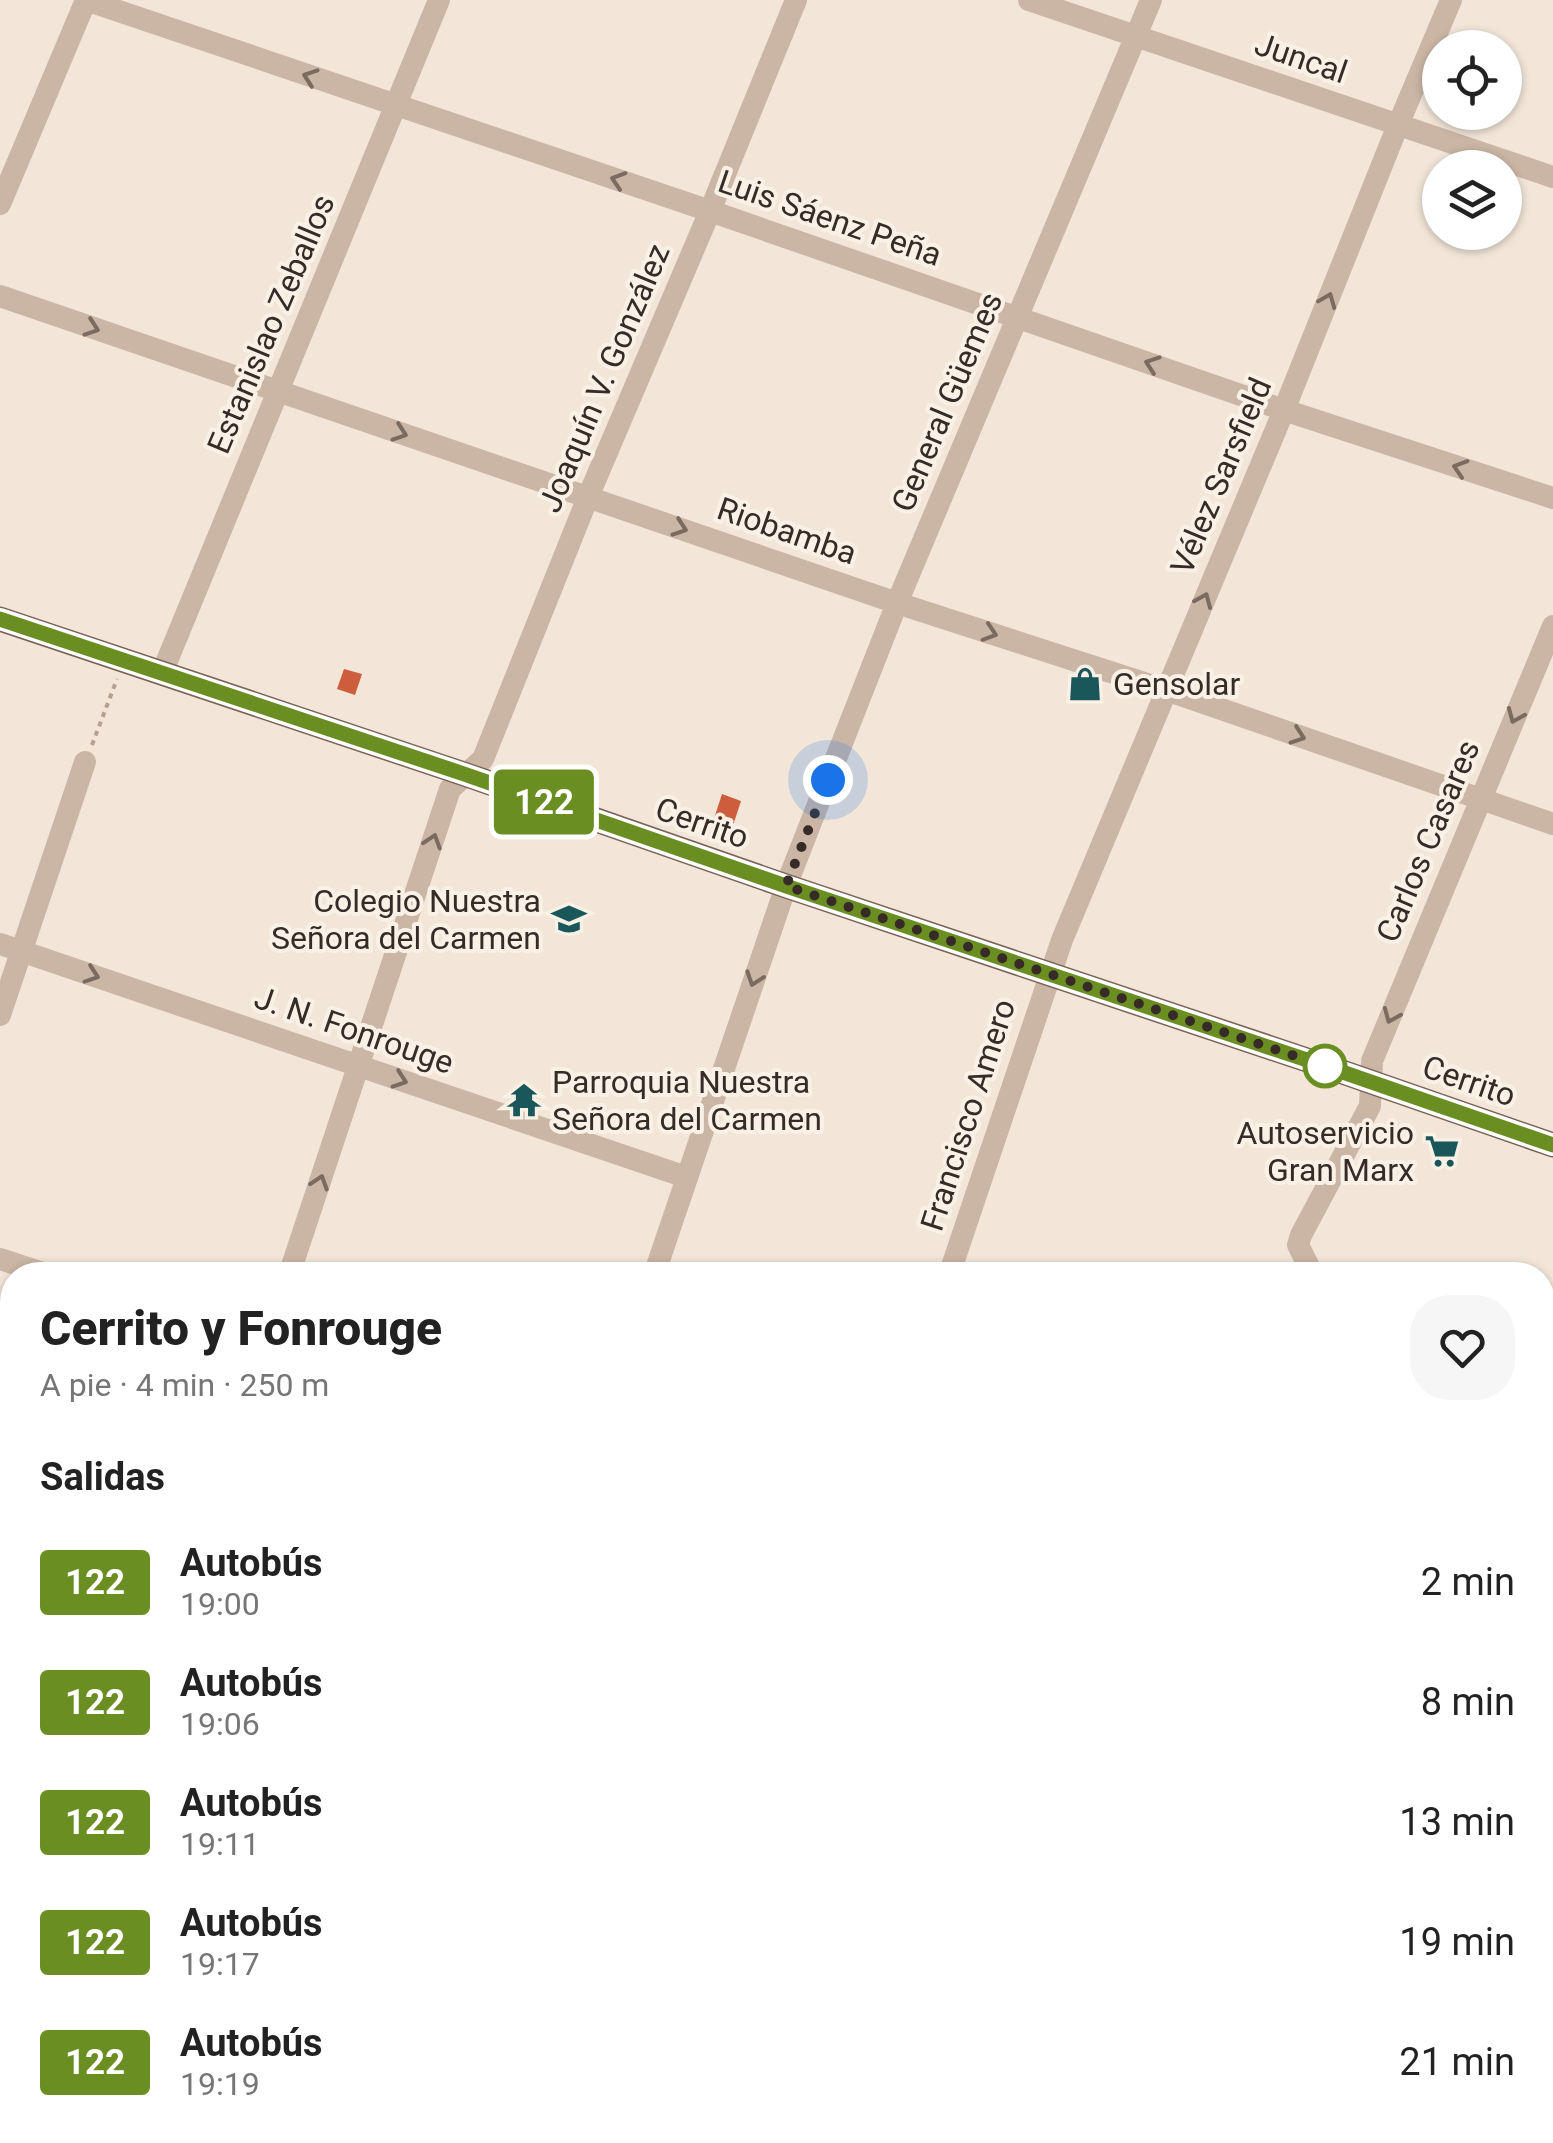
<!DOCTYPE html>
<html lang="es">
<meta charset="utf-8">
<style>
:root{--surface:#fff;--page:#f6f6f6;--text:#222;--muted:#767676}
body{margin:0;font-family:Roboto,sans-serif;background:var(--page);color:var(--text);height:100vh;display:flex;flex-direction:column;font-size:38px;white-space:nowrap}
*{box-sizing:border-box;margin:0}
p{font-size:32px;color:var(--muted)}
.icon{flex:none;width:55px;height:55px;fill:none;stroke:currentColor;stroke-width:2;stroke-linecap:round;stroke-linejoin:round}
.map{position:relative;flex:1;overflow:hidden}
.side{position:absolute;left:0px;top:1262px;width:1555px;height:882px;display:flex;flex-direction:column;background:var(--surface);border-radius:40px 40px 0 0;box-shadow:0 2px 8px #0004}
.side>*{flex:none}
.badge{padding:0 20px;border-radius:8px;font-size:35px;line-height:65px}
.buttons{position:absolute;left:1422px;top:30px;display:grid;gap:20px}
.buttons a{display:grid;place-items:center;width:100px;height:100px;border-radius:50%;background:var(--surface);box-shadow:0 2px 8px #0004;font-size:50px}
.you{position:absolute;width:50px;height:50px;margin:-25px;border:8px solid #fff;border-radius:50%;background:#1a73e8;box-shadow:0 0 0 15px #1a73e833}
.map>.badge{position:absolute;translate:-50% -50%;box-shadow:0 0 0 5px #fff}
h2{padding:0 40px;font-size:38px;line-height:90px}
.round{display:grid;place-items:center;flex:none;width:105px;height:105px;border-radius:40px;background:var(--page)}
.summary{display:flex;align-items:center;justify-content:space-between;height:170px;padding:0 40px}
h1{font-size:48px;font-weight:800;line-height:75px}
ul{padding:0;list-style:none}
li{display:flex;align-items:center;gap:30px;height:120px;padding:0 40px}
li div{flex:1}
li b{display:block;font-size:38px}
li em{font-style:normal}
li .badge{min-width:110px;font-weight:700;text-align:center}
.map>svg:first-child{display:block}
.building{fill:#cc5e3e}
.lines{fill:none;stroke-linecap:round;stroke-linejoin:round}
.path{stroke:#b7a08f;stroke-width:4;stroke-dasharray:5 5;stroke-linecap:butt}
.minor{stroke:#cbb6a5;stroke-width:22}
.major{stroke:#796257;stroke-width:25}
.oneway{stroke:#7a6a60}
.line-casing{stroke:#fff;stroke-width:22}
.line{stroke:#6b8e23;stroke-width:15}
.walk{stroke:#372b27;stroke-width:10;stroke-dasharray:0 18}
.stop-dot{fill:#fff;stroke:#6b8e23;stroke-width:5}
.labels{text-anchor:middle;stroke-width:8;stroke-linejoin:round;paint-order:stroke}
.street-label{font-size:32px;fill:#372b27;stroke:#faf1e6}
.poi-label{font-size:32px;fill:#372b27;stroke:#faf1e6;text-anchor:start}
</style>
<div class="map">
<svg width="1553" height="2143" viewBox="0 0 1553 2143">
<rect width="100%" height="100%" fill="#f3e6d9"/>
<path class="building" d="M 344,669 L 362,674 L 355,695 L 337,689 Z
M 722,794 L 741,801 L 727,844 L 708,837 Z"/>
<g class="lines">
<path class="path" d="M 92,745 L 117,679"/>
<path class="minor" d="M 86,0 L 710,211 L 1284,410 L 1553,498
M 1029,0 L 1553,177
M 0,204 L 86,0
M 0,296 L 897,603 L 1166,690 L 1553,824
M 162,673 L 439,0
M 0,944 L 686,1177
M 0,1015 L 85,762
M 0,1259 L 49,1275
M 289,1275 L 450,789 L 483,759 L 588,497 L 710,211 L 796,0
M 654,1275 L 786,886 L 897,603 L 1151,0
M 949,1275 L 1062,940 L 1284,410 L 1398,125 L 1451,0
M 1313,1275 L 1298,1245 L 1301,1235 L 1370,1106 L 1372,1061 L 1553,626
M 1542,1574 L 1553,1568
M 0,1625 L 12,1629
M 1542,1666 L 1553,1684
M 1542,2011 L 1553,2005
M 0,2127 L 12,2091
M 1000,2132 L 1007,2143
M 1405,2132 L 1411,2143
M 254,2143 L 257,2132
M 655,2143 L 658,2132
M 1298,2143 L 1317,2132"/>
<path class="major" d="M 0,619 L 464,774 L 786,886 L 1325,1066 L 1553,1145"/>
</g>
<defs><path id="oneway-chevron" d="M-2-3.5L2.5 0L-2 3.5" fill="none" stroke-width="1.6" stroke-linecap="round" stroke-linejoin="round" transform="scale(2.5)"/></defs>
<g class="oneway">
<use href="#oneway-chevron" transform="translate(310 77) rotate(-161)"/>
<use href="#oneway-chevron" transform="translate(618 180) rotate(-162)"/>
<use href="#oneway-chevron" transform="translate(1328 300) rotate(-68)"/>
<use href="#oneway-chevron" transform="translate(92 328) rotate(19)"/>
<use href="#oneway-chevron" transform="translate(1152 364) rotate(-161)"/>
<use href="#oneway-chevron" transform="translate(400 433) rotate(19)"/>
<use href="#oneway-chevron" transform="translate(1460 468) rotate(-162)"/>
<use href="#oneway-chevron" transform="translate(680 528) rotate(19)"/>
<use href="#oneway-chevron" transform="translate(1204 600) rotate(-67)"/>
<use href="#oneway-chevron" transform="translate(990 633) rotate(18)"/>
<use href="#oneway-chevron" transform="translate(1515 716) rotate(113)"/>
<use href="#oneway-chevron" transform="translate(1298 736) rotate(19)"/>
<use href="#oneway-chevron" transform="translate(433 841) rotate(-72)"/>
<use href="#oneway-chevron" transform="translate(92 975) rotate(19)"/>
<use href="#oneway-chevron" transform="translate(754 979) rotate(109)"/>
<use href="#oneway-chevron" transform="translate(1391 1016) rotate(113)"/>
<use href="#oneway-chevron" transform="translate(400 1080) rotate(19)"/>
<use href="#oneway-chevron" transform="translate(320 1182) rotate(-72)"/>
</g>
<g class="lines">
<g class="line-casing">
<path id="line" d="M 0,619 L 464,774 L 786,886 L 1325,1066 L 1553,1145"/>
</g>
<use href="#line" class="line"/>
<path class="walk" d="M 828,780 L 786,886 L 1325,1066"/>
</g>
<defs>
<g id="shop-bare" transform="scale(2.7)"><path d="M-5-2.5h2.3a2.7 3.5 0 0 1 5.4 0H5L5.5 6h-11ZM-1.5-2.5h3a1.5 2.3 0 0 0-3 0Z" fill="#1a575a" stroke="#faf1e6" stroke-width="2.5" paint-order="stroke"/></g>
<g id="school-bare" transform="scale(2.7)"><path d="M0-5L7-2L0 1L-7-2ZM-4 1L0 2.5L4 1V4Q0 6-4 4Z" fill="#1a575a" stroke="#faf1e6" stroke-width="2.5" paint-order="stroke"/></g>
<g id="temple-bare" transform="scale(2.7)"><path d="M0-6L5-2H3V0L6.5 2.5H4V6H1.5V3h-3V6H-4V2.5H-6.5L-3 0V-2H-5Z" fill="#1a575a" stroke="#faf1e6" stroke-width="2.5" paint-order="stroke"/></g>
<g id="supermarket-bare" transform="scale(2.7)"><path d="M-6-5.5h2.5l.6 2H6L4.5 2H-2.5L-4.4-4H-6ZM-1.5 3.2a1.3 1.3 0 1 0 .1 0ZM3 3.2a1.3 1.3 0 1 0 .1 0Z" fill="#1a575a" stroke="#faf1e6" stroke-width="2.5" paint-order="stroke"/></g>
</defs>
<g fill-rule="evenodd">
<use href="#shop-bare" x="1085" y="684"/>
<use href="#school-bare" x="569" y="919"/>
<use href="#temple-bare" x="524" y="1100"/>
<use href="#supermarket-bare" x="1442" y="1151"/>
</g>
<circle class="stop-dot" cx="1325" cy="1066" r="20"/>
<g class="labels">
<g class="street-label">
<text transform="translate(1301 58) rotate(19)" y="11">Juncal</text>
<text transform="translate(830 218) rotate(19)" y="11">Luis Sáenz Peña</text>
<text transform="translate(271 324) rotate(-67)" y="11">Estanislao Zeballos</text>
<text transform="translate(604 378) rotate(-67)" y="11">Joaquín V. González</text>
<text transform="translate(947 402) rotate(-67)" y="11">General Güemes</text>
<text transform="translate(1221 476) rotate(-67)" y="11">Vélez Sarsfield</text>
<text transform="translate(787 531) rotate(19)" y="11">Riobamba</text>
<text transform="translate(702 823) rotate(19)" y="11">Cerrito</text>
<text transform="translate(1428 841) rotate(-67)" y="11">Carlos Casares</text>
<text transform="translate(354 1030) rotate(19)" y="11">J. N. Fonrouge</text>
<text transform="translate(1469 1081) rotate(19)" y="11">Cerrito</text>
<text transform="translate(968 1115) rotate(-72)" y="11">Francisco Amero</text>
</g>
<g class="poi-label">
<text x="1113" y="695">Gensolar</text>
<text x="541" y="912" text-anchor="end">Colegio Nuestra<tspan x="541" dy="37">Señora del Carmen</tspan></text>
<text x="552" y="1093">Parroquia Nuestra<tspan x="552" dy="37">Señora del Carmen</tspan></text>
<text x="1414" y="1144" text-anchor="end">Autoservicio<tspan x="1414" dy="37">Gran Marx</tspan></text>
</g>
</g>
</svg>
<div class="buttons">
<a><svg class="icon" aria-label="locate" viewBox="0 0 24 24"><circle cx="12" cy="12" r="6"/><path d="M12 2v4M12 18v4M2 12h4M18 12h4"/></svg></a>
<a><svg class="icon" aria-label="layers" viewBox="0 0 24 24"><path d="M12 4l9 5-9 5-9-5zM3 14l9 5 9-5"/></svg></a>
</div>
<div class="you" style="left:828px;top:780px"></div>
<b class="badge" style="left:544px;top:802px;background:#6b8e23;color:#fff">122</b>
<section class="side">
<div class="summary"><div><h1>Cerrito y Fonrouge</h1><p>A pie · 4 min · 250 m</p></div><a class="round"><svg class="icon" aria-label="heart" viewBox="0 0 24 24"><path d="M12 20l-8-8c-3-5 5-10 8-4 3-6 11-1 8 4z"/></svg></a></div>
<h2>Salidas</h2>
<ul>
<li><span class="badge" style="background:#6b8e23;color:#fff">122</span><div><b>Autobús</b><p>19:00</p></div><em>2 min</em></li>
<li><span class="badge" style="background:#6b8e23;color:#fff">122</span><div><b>Autobús</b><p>19:06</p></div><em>8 min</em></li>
<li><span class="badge" style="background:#6b8e23;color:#fff">122</span><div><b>Autobús</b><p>19:11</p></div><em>13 min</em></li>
<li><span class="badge" style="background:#6b8e23;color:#fff">122</span><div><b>Autobús</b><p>19:17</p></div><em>19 min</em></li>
<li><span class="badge" style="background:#6b8e23;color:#fff">122</span><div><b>Autobús</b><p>19:19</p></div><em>21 min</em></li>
</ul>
</section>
</div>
